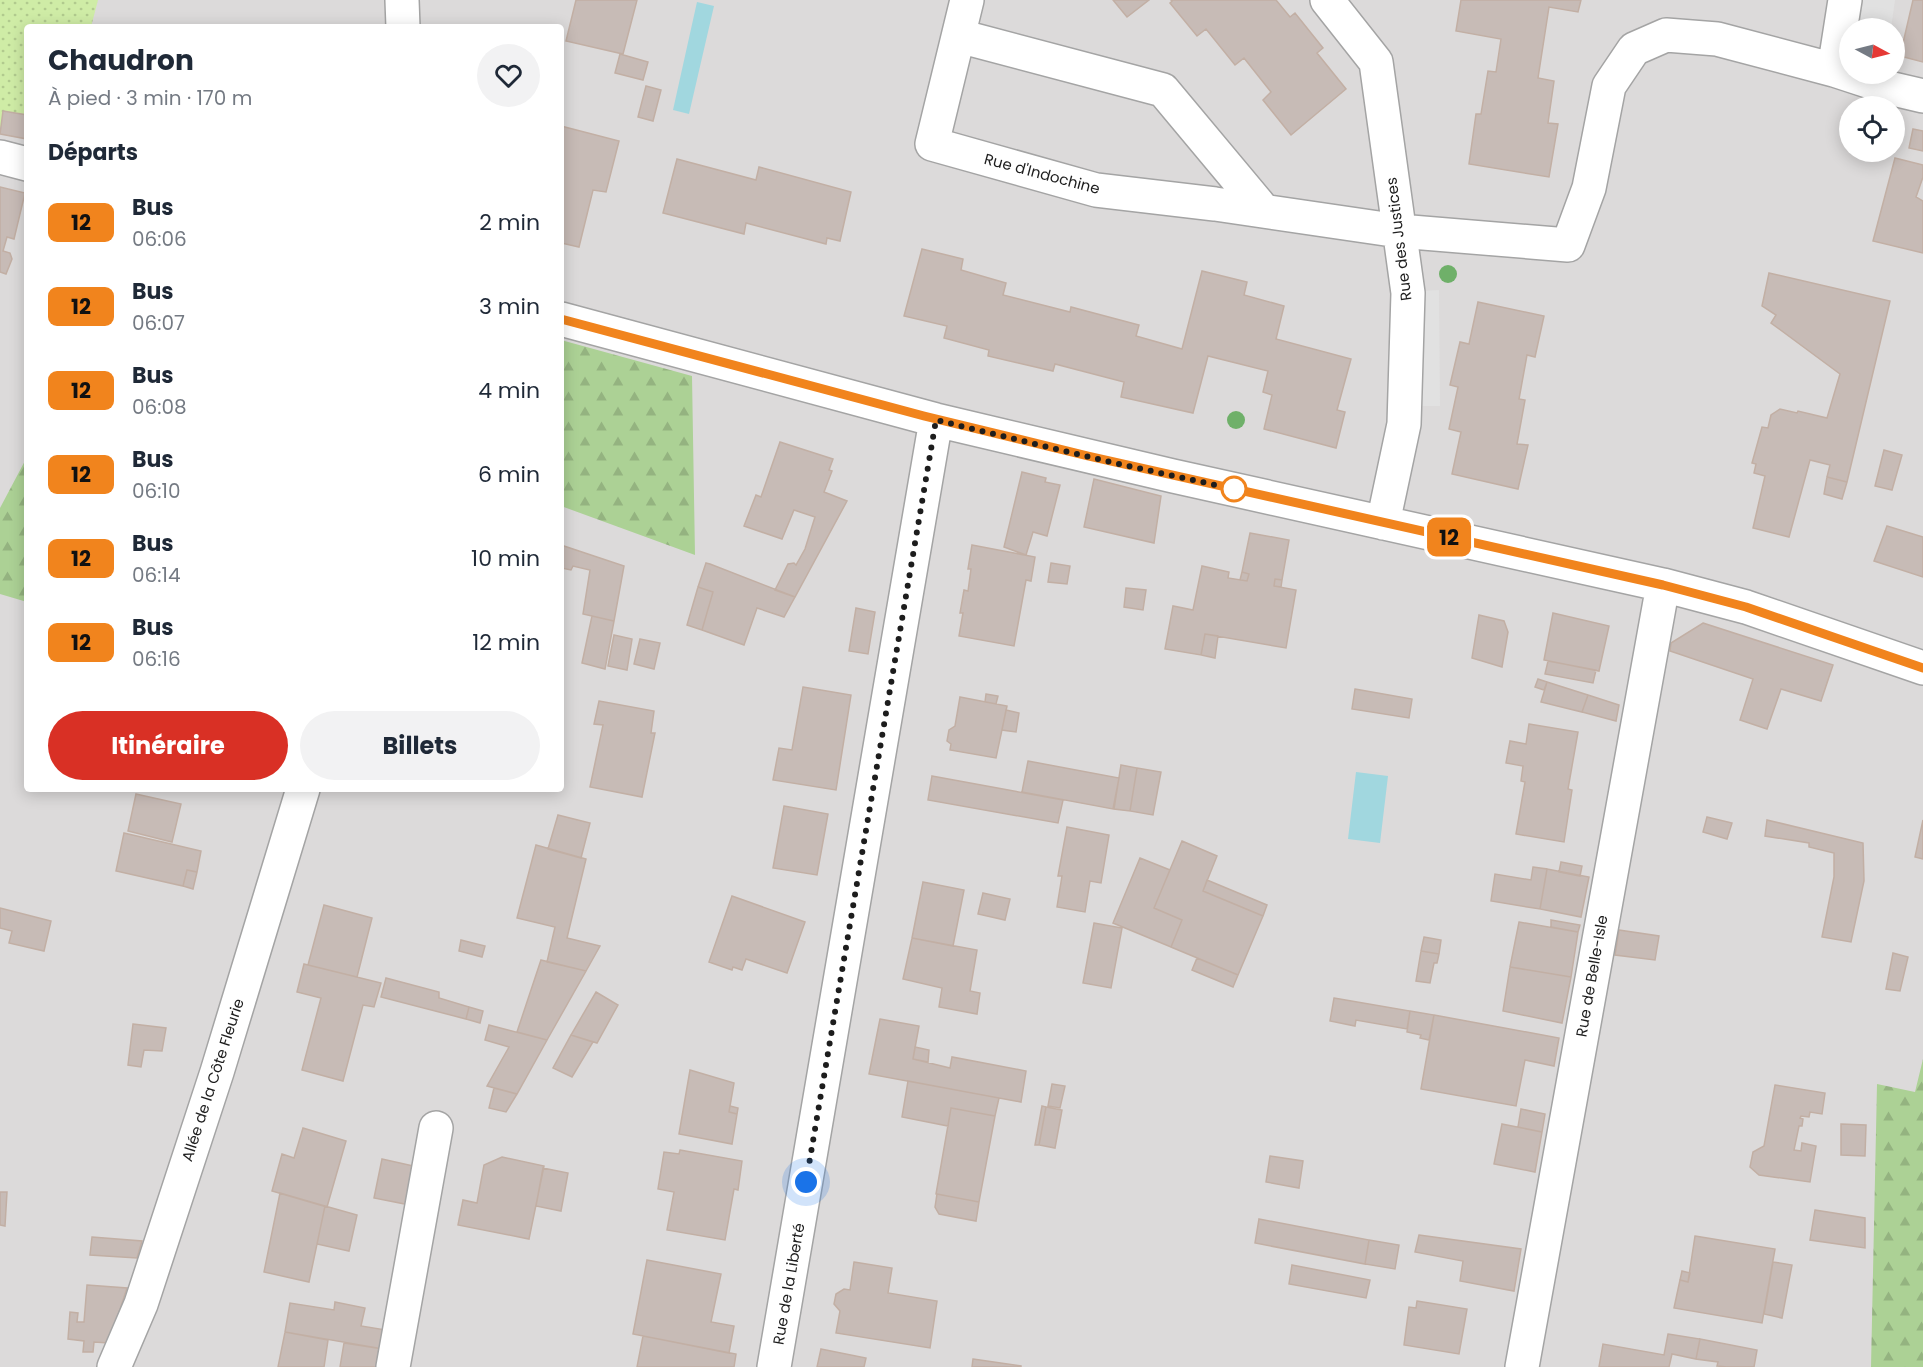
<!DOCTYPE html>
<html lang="fr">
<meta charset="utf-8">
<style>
:root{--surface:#fff;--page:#f2f2f3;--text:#1f2937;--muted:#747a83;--accent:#d93025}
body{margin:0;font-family:Poppins,sans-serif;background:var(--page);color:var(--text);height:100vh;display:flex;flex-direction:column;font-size:22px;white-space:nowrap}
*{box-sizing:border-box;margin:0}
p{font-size:20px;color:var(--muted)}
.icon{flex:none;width:33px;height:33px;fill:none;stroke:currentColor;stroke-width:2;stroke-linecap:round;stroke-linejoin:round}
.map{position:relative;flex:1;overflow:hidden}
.drawer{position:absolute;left:24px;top:24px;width:540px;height:768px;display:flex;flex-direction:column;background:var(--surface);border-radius:6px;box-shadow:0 3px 15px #0003}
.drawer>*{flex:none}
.badge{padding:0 12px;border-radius:9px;font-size:21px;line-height:39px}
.needle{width:39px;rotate:97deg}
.controls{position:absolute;left:1839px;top:18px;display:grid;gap:12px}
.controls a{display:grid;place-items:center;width:66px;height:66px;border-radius:50%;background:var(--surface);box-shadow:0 3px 15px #0003;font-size:30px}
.you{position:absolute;width:30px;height:30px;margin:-15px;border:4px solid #fff;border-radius:50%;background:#1a73e8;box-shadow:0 0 0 9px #1a73e833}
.map>.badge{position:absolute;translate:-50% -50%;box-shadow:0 0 0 3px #fff}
h2{padding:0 24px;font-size:22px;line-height:54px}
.round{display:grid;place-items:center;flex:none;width:63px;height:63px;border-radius:32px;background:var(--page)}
.overview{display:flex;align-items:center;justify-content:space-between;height:102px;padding:0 24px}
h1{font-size:28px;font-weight:700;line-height:45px}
.button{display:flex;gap:12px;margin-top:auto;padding:12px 24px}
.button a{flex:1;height:69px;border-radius:36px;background:var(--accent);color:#fff;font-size:24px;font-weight:700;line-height:69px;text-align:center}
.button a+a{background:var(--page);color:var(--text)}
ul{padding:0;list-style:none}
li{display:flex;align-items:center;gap:18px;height:84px;padding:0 24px}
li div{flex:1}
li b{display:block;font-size:22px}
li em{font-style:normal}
li .badge{min-width:66px;font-weight:700;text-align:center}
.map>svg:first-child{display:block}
.residential{fill:#dcdada;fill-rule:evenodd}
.grass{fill:url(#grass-dots)}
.forest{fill:url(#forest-firs)}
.parking{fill:#e1e1e1}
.water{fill:#a1d7df}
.building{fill:#c7bbb6;stroke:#c2afa4;stroke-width:1.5}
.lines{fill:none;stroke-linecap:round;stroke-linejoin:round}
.street-casing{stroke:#a4a4a4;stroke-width:36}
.street{stroke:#fff;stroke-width:33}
.tree{fill:#6fb069}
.line-casing{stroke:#fff;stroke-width:14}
.line{stroke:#f1841d;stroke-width:9}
.walk{stroke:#1d1d1d;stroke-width:6;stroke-dasharray:0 10.8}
.stop-dot{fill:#fff;stroke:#f1841d;stroke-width:3}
.labels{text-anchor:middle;stroke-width:5;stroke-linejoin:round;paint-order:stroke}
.street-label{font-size:15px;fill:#1d1d1d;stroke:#fff}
</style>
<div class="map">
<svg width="1923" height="1367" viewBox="0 0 1923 1367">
<defs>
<pattern id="grass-dots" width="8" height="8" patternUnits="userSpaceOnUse" patternTransform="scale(1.5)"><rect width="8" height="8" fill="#cfeca6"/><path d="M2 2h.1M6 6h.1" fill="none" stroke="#b1ca8e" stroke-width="1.8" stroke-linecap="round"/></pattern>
<pattern id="forest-firs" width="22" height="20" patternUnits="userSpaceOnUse" patternTransform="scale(1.5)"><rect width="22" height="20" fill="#acd195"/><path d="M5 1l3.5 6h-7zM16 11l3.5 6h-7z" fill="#94b380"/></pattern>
</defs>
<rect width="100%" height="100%" fill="#efeae3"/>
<path class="residential" d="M 0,0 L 1923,0 L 1923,1367 L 0,1367 ZM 27,27 L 561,27 L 561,789 L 27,789 ZM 1850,28 L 1894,28 L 1894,74 L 1850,74 ZM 1850,106 L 1894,106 L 1894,152 L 1850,152 Z"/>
<path class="grass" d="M 0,0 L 98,0 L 91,27 L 27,27 L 27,134 L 0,127 Z"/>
<path class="forest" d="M 561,340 L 692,376 L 695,555 L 561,506 Z
M 27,457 L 27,602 L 0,594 L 0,508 Z
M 1923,1059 L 1923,1367 L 1871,1367 L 1877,1084 L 1915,1092 Z"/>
<path class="parking" d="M 1862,0 L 1895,0 L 1891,28 L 1858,28 Z
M 1439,290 L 1440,406 L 1422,406 L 1421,291 Z"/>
<path class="water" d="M 697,2 L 714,6 L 689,114 L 673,110 Z
M 1356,772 L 1388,776 L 1380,843 L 1348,839 Z"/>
<path class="building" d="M 576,0 L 637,0 L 623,54 L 566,41 Z
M 1113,0 L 1149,0 L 1127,17 Z
M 1171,0 L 1276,0 L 1290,17 L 1295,13 L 1323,48 L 1317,53 L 1346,89 L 1291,135 L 1263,100 L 1271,92 L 1244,58 L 1235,65 L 1206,29 L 1197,36 L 1170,3 L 1172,1 Z
M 1461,0 L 1581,0 L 1578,12 L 1549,7 L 1538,78 L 1554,81 L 1548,123 L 1558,124 L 1549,177 L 1469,164 L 1476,114 L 1481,114 L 1488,71 L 1496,72 L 1501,39 L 1456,31 Z
M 1913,0 L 1923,0 L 1923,62 L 1900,56 Z
M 620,54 L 648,62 L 643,80 L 615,73 Z
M 646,86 L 661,90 L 653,121 L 638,117 Z
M 3,111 L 27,115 L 27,139 L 0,134 Z
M 561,126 L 619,141 L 606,192 L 593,190 L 579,247 L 561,243 Z
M 1913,129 L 1923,131 L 1923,151 L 1909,148 Z
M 1895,158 L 1923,165 L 1923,177 L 1916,197 L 1923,201 L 1923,253 L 1873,241 Z
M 677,159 L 756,180 L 759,167 L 851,192 L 840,241 L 827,238 L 826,244 L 746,223 L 744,234 L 663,213 Z
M 0,187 L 25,193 L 14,239 L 7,237 L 3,251 L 10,253 L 12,259 L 6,274 L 0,272 Z
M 922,249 L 963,259 L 961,270 L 1006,283 L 1003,295 L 1070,312 L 1071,307 L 1139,325 L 1136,336 L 1182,349 L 1202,271 L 1247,282 L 1244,295 L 1284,306 L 1276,339 L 1351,359 L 1337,410 L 1345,412 L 1336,448 L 1264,429 L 1272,395 L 1263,392 L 1268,371 L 1208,356 L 1193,413 L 1121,397 L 1124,382 L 1055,364 L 1053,371 L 988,356 L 989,350 L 944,338 L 947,326 L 904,316 Z
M 1769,273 L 1890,301 L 1847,482 L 1827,477 L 1830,465 L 1810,460 L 1789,537 L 1753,528 L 1765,476 L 1754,473 L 1756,464 L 1752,463 L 1762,427 L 1768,428 L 1771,415 L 1780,409 L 1797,413 L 1798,411 L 1827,418 L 1840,374 L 1771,323 L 1776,315 L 1762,306 Z
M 1478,302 L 1544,316 L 1535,357 L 1527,355 L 1519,399 L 1525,400 L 1517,444 L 1528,445 L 1518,489 L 1452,474 L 1461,432 L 1449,429 L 1458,387 L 1450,385 L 1460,342 L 1469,344 Z
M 780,442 L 833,459 L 829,470 L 832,471 L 824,492 L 847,501 L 795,597 L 775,590 L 788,564 L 794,563 L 796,565 L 805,549 L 815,517 L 794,510 L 782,539 L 744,526 L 756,495 L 761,497 Z
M 1884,450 L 1902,455 L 1892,490 L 1875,486 Z
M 1022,472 L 1046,478 L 1045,482 L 1060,485 L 1047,536 L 1033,532 L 1026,555 L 1004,547 Z
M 1827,477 L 1847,482 L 1842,499 L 1824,494 Z
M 1094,479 L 1161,496 L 1154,543 L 1084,527 Z
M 1887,526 L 1923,537 L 1923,577 L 1874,561 Z
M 1250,533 L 1289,540 L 1282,580 L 1275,579 L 1274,586 L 1296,590 L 1286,648 L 1205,634 L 1201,655 L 1165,649 L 1173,606 L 1193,610 L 1202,566 L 1229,572 L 1228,578 L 1247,581 L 1249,574 L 1242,572 Z
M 561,545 L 624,566 L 614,621 L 583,614 L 590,570 L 573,566 L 571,570 L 561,568 Z
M 972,545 L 1035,557 L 1031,581 L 1026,580 L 1014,646 L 959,636 L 963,613 L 960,613 L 964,590 L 968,591 L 971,569 L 968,569 Z
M 706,563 L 710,564 L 795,597 L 784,617 L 757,608 L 744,645 L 702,630 L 713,592 L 698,587 Z
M 1051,563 L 1070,566 L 1067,584 L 1048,582 Z
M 1242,572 L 1249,574 L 1247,581 L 1240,580 Z
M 1275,579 L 1282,580 L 1281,587 L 1274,586 Z
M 698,587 L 713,592 L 702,630 L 687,625 Z
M 1126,588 L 1146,590 L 1143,610 L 1124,607 Z
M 856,608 L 875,612 L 868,654 L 849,651 Z
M 1553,613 L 1609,626 L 1599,671 L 1544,660 Z
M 1479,615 L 1504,621 L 1508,632 L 1502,667 L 1472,658 Z
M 592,616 L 614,621 L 605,669 L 582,663 Z
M 1703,623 L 1833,665 L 1821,701 L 1781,689 L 1767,729 L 1740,720 L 1753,679 L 1670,651 L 1671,643 Z
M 1205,634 L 1218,636 L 1215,658 L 1201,655 Z
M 614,635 L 632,639 L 627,670 L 608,666 Z
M 640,639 L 660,643 L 654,669 L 634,664 Z
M 1548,661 L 1596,670 L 1593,683 L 1545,674 Z
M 1538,679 L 1547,682 L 1544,690 L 1535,687 Z
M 1547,682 L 1588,695 L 1582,712 L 1541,702 Z
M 803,687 L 851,695 L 836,790 L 773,780 L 779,748 L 792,750 Z
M 1355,689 L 1412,699 L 1409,718 L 1352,709 Z
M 986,694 L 998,696 L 996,704 L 985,702 Z
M 1588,695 L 1619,705 L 1616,721 L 1582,712 Z
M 960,697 L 1007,706 L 996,758 L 950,750 L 951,744 L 947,741 L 949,730 L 955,726 Z
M 599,701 L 654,711 L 651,733 L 655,733 L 642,797 L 590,787 L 603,725 L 594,724 Z
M 1006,710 L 1019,713 L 1016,732 L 1002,730 Z
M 1529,724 L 1578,732 L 1568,789 L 1572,790 L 1564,842 L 1516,834 L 1525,782 L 1521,781 L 1523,766 L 1506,763 L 1510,741 L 1526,744 Z
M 1028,761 L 1119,778 L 1113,809 L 1022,792 Z
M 1121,765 L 1137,768 L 1130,811 L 1114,809 Z
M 1137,768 L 1161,772 L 1153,815 L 1130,811 Z
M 932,776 L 1063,800 L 1058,823 L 928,800 Z
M 136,794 L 181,804 L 172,842 L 128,831 Z
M 784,806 L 828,814 L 817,875 L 773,868 Z
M 558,815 L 590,823 L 581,858 L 548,849 Z
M 1707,817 L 1732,823 L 1727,839 L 1703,832 Z
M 1767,820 L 1863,843 L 1864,881 L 1851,942 L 1822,937 L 1834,877 L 1834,853 L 1809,847 L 1809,843 L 1765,836 Z
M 1923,820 L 1923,859 L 1915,857 Z
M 1067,827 L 1109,835 L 1101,883 L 1090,881 L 1085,912 L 1057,907 L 1062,876 L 1058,876 Z
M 124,833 L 201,851 L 197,872 L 187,870 L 183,886 L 116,871 Z
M 1182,841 L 1217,856 L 1203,891 L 1263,916 L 1238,975 L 1171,947 L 1182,920 L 1154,908 Z
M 536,845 L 586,859 L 567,938 L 600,946 L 586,971 L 547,962 L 555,927 L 517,918 Z
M 1140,858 L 1170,870 L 1154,908 L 1182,920 L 1171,947 L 1113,923 Z
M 1561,862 L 1582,866 L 1580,876 L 1559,872 Z
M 1533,867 L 1547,869 L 1540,909 L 1491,901 L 1495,874 L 1531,880 Z
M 1547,869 L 1589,877 L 1581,917 L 1540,909 Z
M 187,870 L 197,872 L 193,889 L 183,886 Z
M 1207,880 L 1267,905 L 1263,916 L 1203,891 Z
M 923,882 L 964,890 L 953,946 L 912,938 Z
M 983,893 L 1010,899 L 1005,920 L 978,914 Z
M 732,896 L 805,922 L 787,973 L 746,959 L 742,970 L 733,967 L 732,970 L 709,962 Z
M 324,905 L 372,918 L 357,977 L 308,965 Z
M 0,908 L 51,921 L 44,951 L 9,943 L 12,931 L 0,928 Z
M 1551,920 L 1580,925 L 1578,932 L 1551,927 Z
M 1519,922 L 1578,932 L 1571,977 L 1510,967 Z
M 1094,923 L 1122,928 L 1111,988 L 1083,983 Z
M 1619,930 L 1659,936 L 1655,960 L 1615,955 Z
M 1424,937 L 1441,940 L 1439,954 L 1421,951 Z
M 912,938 L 977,950 L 970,991 L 980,993 L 977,1014 L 939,1007 L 942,988 L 903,979 Z
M 461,940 L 485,946 L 482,957 L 459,951 Z
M 1421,951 L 1439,954 L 1437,963 L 1434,963 L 1430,983 L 1416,981 Z
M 1893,953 L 1908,957 L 1900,991 L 1886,989 Z
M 1197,958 L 1238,975 L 1233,987 L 1192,970 Z
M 541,960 L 586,971 L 547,1040 L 517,1032 Z
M 304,964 L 381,983 L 374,1007 L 363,1005 L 343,1081 L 302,1070 L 321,998 L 297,992 Z
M 1510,967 L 1571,977 L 1562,1023 L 1503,1011 Z
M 386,978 L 439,992 L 439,998 L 469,1007 L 466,1019 L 381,997 Z
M 596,992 L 618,1005 L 597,1043 L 571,1035 Z
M 1334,998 L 1410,1011 L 1407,1029 L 1356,1020 L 1355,1026 L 1330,1021 Z
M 469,1007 L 483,1011 L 480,1023 L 466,1019 Z
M 1410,1011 L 1434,1015 L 1429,1040 L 1420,1038 L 1421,1035 L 1407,1032 Z
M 1434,1015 L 1559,1038 L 1554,1066 L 1525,1060 L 1516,1106 L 1421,1089 Z
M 880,1019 L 919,1026 L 913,1059 L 950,1068 L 952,1057 L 1026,1071 L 1021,1102 L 869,1074 Z
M 133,1024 L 166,1028 L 162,1051 L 144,1050 L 141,1067 L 128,1065 Z
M 489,1025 L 547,1040 L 517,1094 L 487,1086 L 509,1047 L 485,1040 Z
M 571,1035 L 593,1042 L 572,1077 L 553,1068 Z
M 915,1047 L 929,1050 L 928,1062 L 913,1059 Z
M 690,1070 L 734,1083 L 729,1112 L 737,1114 L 732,1144 L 679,1134 Z
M 908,1081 L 999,1098 L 995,1116 L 951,1108 L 948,1126 L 902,1117 Z
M 1052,1084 L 1065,1086 L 1060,1108 L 1048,1106 Z
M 1775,1085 L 1825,1093 L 1822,1114 L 1810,1112 L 1809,1117 L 1801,1116 L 1800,1118 L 1803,1119 L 1802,1126 L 1799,1126 L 1794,1150 L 1801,1151 L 1802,1143 L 1816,1146 L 1810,1182 L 1759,1175 L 1750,1167 L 1753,1152 L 1764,1146 Z
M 494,1088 L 517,1094 L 506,1112 L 489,1108 Z
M 730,1106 L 738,1108 L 737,1114 L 729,1112 Z
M 1042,1106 L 1046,1107 L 1039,1145 L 1035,1145 Z
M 1046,1107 L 1062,1110 L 1055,1148 L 1039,1145 Z
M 951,1108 L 995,1116 L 979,1202 L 936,1194 Z
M 1521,1109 L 1545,1114 L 1542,1132 L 1518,1127 Z
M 1502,1124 L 1542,1132 L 1535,1172 L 1494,1164 Z
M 1841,1124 L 1866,1125 L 1865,1156 L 1841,1155 Z
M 303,1128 L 346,1141 L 327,1207 L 272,1191 L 282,1154 L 294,1158 Z
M 680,1150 L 742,1161 L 738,1190 L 734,1189 L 725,1240 L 667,1230 L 674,1192 L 658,1189 L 664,1152 L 679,1154 Z
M 1270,1156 L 1303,1161 L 1299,1188 L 1266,1182 Z
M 502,1157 L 544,1166 L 529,1239 L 458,1225 L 463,1200 L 477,1203 L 484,1165 Z
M 382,1159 L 418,1167 L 410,1205 L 374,1198 Z
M 543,1168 L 568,1173 L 561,1211 L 536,1206 Z
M 0,1192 L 7,1192 L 5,1226 L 0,1225 Z
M 280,1193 L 325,1206 L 309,1282 L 264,1272 Z
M 937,1194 L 979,1202 L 976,1221 L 939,1214 L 935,1207 Z
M 325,1206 L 357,1215 L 349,1251 L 317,1244 Z
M 1815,1210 L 1865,1218 L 1865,1248 L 1810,1240 Z
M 1259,1219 L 1369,1240 L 1365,1264 L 1255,1243 Z
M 1419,1235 L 1521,1249 L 1514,1291 L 1460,1281 L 1463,1261 L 1415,1252 Z
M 1695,1236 L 1775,1249 L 1762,1323 L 1674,1308 L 1680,1280 L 1688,1282 Z
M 92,1237 L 142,1241 L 137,1258 L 90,1255 Z
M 1369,1240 L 1399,1245 L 1395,1269 L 1365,1264 Z
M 647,1260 L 721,1274 L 711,1322 L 734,1326 L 729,1353 L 633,1334 Z
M 854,1262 L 892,1268 L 888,1293 L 937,1301 L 930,1348 L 836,1333 L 840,1311 L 834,1304 L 836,1294 L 844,1289 L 850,1290 Z
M 1773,1262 L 1792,1265 L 1782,1318 L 1764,1314 Z
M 1292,1265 L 1370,1280 L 1366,1298 L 1289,1284 Z
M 1682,1271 L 1690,1273 L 1688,1282 L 1680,1280 Z
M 87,1285 L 127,1288 L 109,1343 L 94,1342 L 93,1352 L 83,1352 L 84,1341 L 68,1339 L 70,1312 L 78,1313 L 77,1322 L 84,1322 Z
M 1417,1301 L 1467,1309 L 1459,1354 L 1404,1345 L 1409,1307 L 1416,1308 Z
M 335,1302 L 365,1308 L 361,1326 L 386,1330 L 383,1349 L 285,1332 L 290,1303 L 334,1310 Z
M 285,1332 L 328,1340 L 324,1367 L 278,1367 Z
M 1668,1334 L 1700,1339 L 1696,1359 L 1672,1354 L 1669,1367 L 1599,1367 L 1603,1344 L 1664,1355 Z
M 643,1336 L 736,1354 L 734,1367 L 637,1367 Z
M 1700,1339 L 1757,1350 L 1754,1367 L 1727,1367 L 1717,1366 L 1718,1362 L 1696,1359 Z
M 344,1343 L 383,1349 L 380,1367 L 340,1367 Z
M 821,1349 L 866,1358 L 864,1367 L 817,1367 Z
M 973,1359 L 1021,1366 L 1021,1367 L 972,1367 Z"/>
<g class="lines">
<g class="street-casing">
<path id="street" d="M 402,0 L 403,27
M 967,0 L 932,144 L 1096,190 L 1215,204 L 1399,231 L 1568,245 L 1589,188 L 1609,86 L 1634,49 L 1666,35 L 1717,39 L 1834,70 L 1889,88 L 1923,96
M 1327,0 L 1376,62 L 1408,293 L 1404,424 L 1383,523
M 959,36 L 1163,90 L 1264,211
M 1834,70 L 1845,0
M 0,157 L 27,164
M 561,319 L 936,420 L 1173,476 L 1663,585 L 1746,607 L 1923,668
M 114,1367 L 141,1304 L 217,1072 L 303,789
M 393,1367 L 436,1128
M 774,1367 L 936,420
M 1522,1367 L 1663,585"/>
</g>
<use href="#street" class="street"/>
</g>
<g class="tree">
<circle cx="1448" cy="274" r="9"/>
<circle cx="1236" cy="420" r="9"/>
</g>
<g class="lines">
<g class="line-casing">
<path id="line" d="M 561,319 L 924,416 L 1088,456 L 1663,585 L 1746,607 L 1923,668"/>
</g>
<use href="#line" class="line"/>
<path class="walk" d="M 806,1182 L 936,420 L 1110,462 L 1234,489"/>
</g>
<circle class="stop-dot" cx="1234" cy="489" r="12"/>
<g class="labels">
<g class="street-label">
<text transform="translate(1042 174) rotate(15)" y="5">Rue d'Indochine</text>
<text transform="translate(1399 239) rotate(-97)" y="5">Rue des Justices</text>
<text transform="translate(1592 976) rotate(-80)" y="5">Rue de Belle-Isle</text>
<text transform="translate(213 1080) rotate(-72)" y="5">Allée de la Côte Fleurie</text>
<text transform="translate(789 1284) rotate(-80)" y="5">Rue de la Liberté</text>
</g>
</g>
</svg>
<div class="controls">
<a><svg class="needle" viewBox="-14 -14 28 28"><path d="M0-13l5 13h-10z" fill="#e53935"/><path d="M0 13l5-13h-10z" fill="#747a83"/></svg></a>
<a><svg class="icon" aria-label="locate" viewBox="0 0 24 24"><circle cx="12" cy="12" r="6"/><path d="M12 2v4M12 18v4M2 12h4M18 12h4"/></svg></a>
</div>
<div class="you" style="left:806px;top:1182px"></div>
<b class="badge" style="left:1449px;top:537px;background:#f1841d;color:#111">12</b>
<section class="drawer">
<div class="overview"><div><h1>Chaudron</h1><p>À pied · 3 min · 170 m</p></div><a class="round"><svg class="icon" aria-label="heart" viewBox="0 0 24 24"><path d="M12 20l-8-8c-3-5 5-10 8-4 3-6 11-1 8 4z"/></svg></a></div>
<h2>Départs</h2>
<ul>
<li><span class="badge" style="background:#f1841d;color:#111">12</span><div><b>Bus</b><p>06:06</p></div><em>2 min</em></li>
<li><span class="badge" style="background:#f1841d;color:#111">12</span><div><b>Bus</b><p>06:07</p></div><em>3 min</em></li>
<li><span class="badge" style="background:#f1841d;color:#111">12</span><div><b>Bus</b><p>06:08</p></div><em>4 min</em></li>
<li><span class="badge" style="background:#f1841d;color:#111">12</span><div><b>Bus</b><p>06:10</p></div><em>6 min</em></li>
<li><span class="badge" style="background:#f1841d;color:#111">12</span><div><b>Bus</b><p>06:14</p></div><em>10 min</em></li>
<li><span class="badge" style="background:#f1841d;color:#111">12</span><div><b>Bus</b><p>06:16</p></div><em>12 min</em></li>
</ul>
<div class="button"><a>Itinéraire</a><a>Billets</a></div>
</section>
</div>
